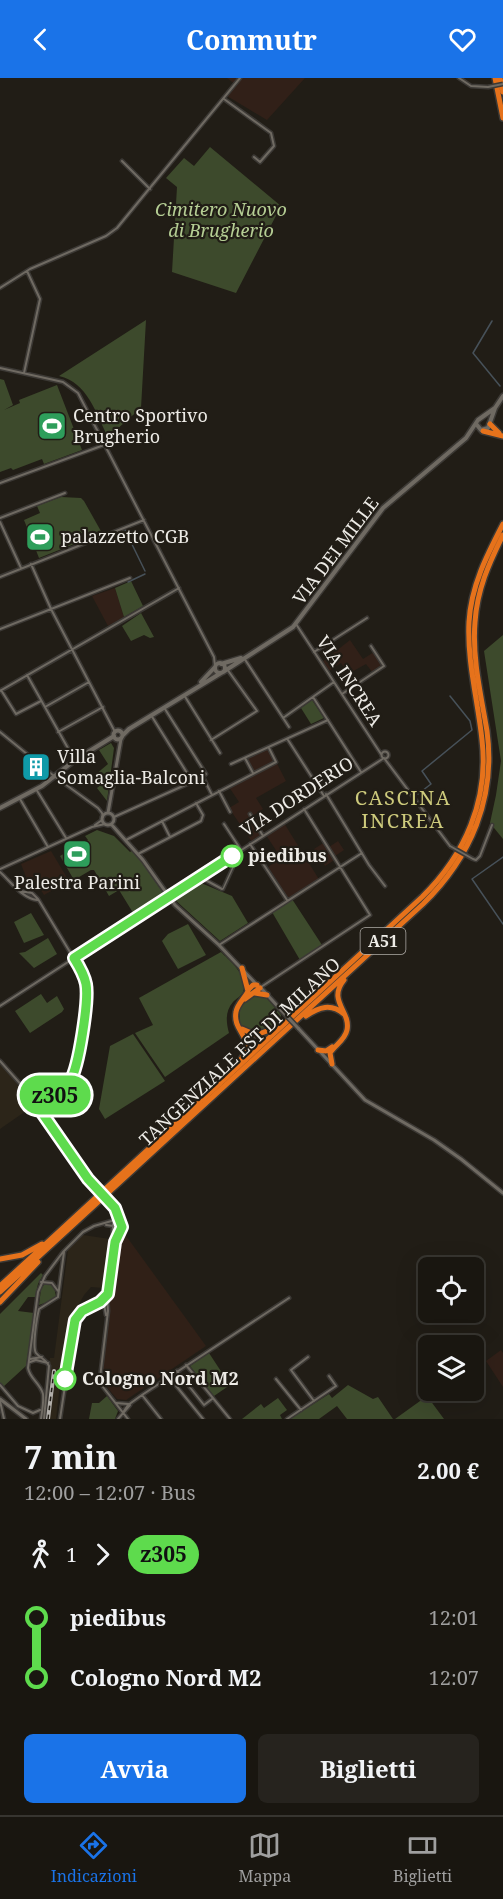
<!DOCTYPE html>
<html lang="it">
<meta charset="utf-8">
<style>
:root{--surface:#191610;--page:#26231e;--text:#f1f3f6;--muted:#9f9f9f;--line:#373530;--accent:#1a73e8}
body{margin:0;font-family:"Noto Serif",serif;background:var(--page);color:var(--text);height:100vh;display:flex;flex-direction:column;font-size:22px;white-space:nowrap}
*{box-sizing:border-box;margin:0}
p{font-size:20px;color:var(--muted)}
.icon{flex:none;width:33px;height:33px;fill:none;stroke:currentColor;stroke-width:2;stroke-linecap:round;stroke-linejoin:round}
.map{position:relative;height:1341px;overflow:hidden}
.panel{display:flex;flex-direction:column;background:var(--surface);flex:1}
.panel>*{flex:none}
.badge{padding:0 12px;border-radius:20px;font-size:21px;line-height:39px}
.controls{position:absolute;left:418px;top:1179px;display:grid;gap:12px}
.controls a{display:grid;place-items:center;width:66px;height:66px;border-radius:9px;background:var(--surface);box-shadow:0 6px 24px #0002,0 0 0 2px var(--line);font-size:30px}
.map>.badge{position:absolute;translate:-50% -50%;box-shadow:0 0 0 3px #fff}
.legs{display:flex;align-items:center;gap:9px;height:66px;padding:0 24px;font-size:20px}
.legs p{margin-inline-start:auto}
.summary{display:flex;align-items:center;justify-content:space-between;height:102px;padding:0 24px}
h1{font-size:33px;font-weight:700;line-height:45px}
.primary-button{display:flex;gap:12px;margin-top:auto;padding:12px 24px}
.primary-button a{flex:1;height:69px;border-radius:9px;background:var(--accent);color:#fff;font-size:24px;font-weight:700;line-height:69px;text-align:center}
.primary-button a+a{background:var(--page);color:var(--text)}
ul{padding:0 24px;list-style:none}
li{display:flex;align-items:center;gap:21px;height:60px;font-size:22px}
li i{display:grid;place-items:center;width:9px;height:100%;margin:0 8px;background:currentColor}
li i::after{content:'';width:15px;height:15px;margin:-8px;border:4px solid;border-radius:50%;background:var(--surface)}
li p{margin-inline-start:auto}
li:first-child i{background:linear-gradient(#0000 50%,currentColor 0)}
li:last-child i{background:linear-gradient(currentColor 50%,#0000 0)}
header{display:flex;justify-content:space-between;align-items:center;height:78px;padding:0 24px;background:var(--accent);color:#fff;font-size:27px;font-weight:700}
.dock{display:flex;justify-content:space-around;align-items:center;height:84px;border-top:2px solid var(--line);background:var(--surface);font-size:16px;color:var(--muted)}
.dock a{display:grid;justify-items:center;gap:3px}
.dock .on{color:var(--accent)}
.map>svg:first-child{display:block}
.built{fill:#2c2519}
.industrial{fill:#312018}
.education{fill:#302017}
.green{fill:#3d4a2c}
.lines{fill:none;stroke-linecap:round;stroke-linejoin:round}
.stream{stroke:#475159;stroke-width:1.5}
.pedestrian-casing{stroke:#3c3935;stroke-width:4.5}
.minor-casing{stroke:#3c3935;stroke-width:5}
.tertiary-casing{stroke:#3c3935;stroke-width:6}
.secondary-casing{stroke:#3c3935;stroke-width:7}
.motorway-casing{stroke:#3c3935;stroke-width:8}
.pedestrian{stroke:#6f6a62;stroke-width:1.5}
.minor{stroke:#6f6a62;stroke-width:2}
.tertiary{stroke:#6f6a62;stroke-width:3}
.secondary{stroke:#6f6a62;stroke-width:4}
.motorway{stroke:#e6721b;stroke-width:5}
.rail-casing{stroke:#b1aea9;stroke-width:4}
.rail{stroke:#211d16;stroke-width:1.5;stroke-dasharray:4.5;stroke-linecap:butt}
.minor-bridge-casing{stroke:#3c3935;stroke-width:5;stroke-linecap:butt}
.tertiary-bridge-casing{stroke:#3c3935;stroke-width:6;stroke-linecap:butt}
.minor-bridge{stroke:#6f6a62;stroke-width:2}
.tertiary-bridge{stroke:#6f6a62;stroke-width:3}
.line-1-casing{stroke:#fff;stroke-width:14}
.line-1{stroke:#5edb4d;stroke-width:9}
.stop-1-dot{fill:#fff;stroke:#5edb4d;stroke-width:3}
.labels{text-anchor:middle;stroke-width:4.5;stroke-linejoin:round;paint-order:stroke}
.shield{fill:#211d16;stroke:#b0ada8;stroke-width:1.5}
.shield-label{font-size:16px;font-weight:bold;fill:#edebe6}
.park-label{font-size:18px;font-style:italic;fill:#b5ce94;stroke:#211d16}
.poi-label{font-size:18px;fill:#edebe6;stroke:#211d16;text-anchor:start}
.street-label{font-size:18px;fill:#edebe6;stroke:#211d16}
.stop-label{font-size:18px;font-weight:bold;fill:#edebe6;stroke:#211d16;text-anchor:start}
.neighbourhood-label{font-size:20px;letter-spacing:1.5px;fill:#cdca7c;stroke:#211d16}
</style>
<header><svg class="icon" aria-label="back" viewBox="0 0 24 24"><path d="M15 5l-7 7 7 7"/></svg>Commutr<svg class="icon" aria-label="heart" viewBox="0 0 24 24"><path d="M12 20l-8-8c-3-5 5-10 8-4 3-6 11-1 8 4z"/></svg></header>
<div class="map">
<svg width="503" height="1341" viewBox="0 0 503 1341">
<rect width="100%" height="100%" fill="#211d16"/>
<path class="built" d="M 0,985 L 12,998 L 33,1028 L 0,1051 Z
M 83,1157 L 110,1161 L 104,1210 L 91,1209 L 84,1217 L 72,1239 L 62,1306 L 60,1306 L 56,1341 L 46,1341 L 50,1308 L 47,1307 L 50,1280 L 54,1280 L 68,1172 Z"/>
<path class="industrial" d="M 227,0 L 305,0 L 267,42 L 227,18 L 236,7 Z
M 115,510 L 124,539 L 108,548 L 92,518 Z
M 350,562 L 363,581 L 374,574 L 383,588 L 373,595 L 366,586 L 348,596 L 341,585 L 327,594 L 321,585 Z
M 269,670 L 286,703 L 256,720 L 263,731 L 254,737 L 265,756 L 252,764 L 229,730 L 239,724 L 229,709 L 254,696 L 246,680 Z
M 284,745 L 320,803 L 290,823 L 268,789 L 281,780 L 266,757 Z
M 338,763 L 344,772 L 335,778 L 336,781 L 325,788 L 314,771 L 325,764 L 329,769 Z
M 501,1272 L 503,1275 L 503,1309 L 486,1283 Z"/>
<path class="education" d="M 51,773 L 69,803 L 44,817 L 37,806 L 27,812 L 16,803 L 26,799 L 21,786 Z
M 124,1155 L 206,1268 L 126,1322 L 117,1321 L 106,1308 L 102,1298 L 116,1168 L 121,1156 Z"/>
<path class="green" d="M 210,69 L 281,128 L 236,215 L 172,194 L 177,109 L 166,100 L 184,80 L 194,88 Z
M 146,242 L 141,330 L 108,359 C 95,334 88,305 59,298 Z
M 0,301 L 4,302 L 13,327 L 4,332 L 20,325 L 19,322 L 57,307 L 82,372 L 44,386 L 42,381 L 13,392 L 11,390 L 0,394 Z
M 61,419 L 81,420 L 84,423 L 102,455 L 39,480 L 24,442 L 40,435 L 37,428 Z
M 131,503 L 143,528 L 124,539 L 115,510 Z
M 141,535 L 154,559 L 150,560 L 144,557 L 131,563 L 122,548 Z
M 503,557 L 503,761 L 490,745 L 496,717 L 501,683 L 484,573 Z
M 312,622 L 324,640 L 311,646 L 301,630 Z
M 111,665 L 114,670 L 107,723 L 97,710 L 102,706 L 95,697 L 108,686 L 99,672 Z
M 97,752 L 114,758 L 130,774 L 133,772 L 164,816 L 164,819 L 135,838 L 119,812 L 109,818 L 94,792 L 91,792 L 74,802 L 60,778 L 88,762 L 85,758 Z
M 201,805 L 232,818 L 248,845 L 220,863 L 173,820 L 180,816 L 182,817 Z
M 292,821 L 322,867 L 300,882 L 272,834 Z
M 31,835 L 44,857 L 24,865 L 14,844 Z
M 188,846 L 206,877 L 178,891 L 162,863 L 168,856 Z
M 48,860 L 57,876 L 34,890 L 19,875 L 25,874 Z
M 221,874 C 230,883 249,898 243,914 C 241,918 236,921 233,924 C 225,933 226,944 229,955 L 165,999 L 135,955 L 153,947 L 139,920 Z
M 41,916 L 47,925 L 57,918 L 64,931 L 62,934 L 30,955 L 15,933 Z
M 253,917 L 265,918 L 281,937 L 281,942 L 268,953 L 250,954 L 240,947 L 239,930 Z
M 133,956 L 165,1003 L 105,1041 L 99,1031 L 110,968 Z
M 41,1195 L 43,1197 L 38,1206 L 35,1219 L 28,1219 L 18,1233 L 34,1235 L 26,1288 L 3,1309 L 0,1305 L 0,1236 Z
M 46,1204 L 54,1209 L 56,1218 L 53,1222 L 39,1227 L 41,1211 Z
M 209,1275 L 230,1307 L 214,1318 L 190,1288 Z
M 348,1307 L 373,1321 L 378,1319 L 393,1341 L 347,1341 L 337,1328 L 319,1341 L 290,1341 L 329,1316 L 332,1320 Z
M 107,1318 L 118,1333 L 115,1341 L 89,1341 L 92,1325 L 99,1325 Z
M 427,1318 L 444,1341 L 395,1341 Z
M 278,1320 L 287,1332 L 280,1337 L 282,1341 L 242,1341 L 261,1326 L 264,1330 Z"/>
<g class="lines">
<path class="stream" d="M 492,243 L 473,275 L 500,308
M 125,452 L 145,493
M 128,504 L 145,496
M 418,716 L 431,706 L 422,693 L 472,652 L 470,643 L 450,618
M 503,779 L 472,801 L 503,846"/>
<g class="pedestrian-casing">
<path id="pedestrian" d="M 223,811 L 240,774"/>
</g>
<g class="minor-casing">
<path id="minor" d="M 459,0 L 471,8 L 488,9
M 224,21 L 271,55 L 274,68 L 260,84 L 254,79
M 122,83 L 150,111
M 0,210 L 30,191 L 106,158 L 117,150 L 240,0
M 0,290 L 63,304 L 78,315 L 214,579 L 215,588
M 24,295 L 40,221 L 27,193
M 0,405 L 104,367
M 0,440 L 65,415
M 0,444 L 21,490
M 31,486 L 51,531 L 115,654
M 0,499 L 144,442
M 296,546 L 381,676
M 0,551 L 130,500
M 314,574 L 367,540
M 244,580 L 289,649
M 27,597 L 74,681
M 1,612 L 16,636 L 41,623
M 0,613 L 179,510
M 342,616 L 384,588 L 371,568
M 184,617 L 220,675
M 313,619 L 361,694
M 45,629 L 89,604
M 165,631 L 206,696 L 203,699 L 212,717
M 151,637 L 192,703
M 283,640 L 334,604
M 0,654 L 54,698 L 98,730 L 102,735 L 103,739
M 58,654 L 103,629
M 211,662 L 257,633 L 227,591
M 288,662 L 324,718
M381.5 677a3.5 3.5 0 1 1 7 0a3.5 3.5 0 1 1-7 0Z
M 245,680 L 253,695
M 384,680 L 450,768
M 231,686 L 328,642
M 36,711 L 66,760
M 219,713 L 230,734
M 326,716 L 369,787 L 385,808
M 20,721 L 48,769
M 250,736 L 263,758
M 114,739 L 203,699
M 162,743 L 170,759
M 224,746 L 241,772
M 95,747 L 102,742
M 126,762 L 276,684 L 269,670
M 250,766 L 287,822
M 138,776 L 201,743 L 203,737 L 196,725
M 473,781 L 476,782 L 480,778 L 492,747
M 0,791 L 92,749 L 105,746
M 0,794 C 11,804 22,820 37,822
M 200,799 L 222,811
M 20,813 L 32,815 L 38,821 L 82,894 L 87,914 L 76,992 L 67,1007 L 44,1024 L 41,1029
M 219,867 L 362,775
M 261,909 L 370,837 L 304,731
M 0,928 L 384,680
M 0,983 L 41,1029 L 42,1035 L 95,1109
M 111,1126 L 116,1132 L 122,1149 L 116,1160 L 113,1174 L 107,1218 L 108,1233 L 100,1300 L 103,1309 L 128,1341
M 106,1147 L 121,1149
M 41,1204 L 52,1205 L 58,1213
M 58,1219 L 64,1174
M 89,1228 L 102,1220
M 106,1237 L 103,1220 L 106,1212 L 112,1167 L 114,1131
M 308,1279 L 291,1292 L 314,1323
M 30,1281 L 42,1279
M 30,1284 L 36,1282 L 48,1285
M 186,1287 L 230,1341
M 177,1293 L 204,1327 L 212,1321
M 169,1299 L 203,1341
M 276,1301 L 301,1332
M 0,1307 L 18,1328 L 33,1335 L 40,1332
M 142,1317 L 161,1341
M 0,1323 L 4,1341
M 116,1325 L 128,1326
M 124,1333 L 128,1327 L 142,1317 L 289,1220
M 41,1341 C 42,1333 44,1324 43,1316 C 40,1305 30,1301 28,1290 L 38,1214 L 45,1198 L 63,1174 L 83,1154 L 94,1148 L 115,1142 L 120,1143
M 44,1341 L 49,1288 C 46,1281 40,1280 36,1275 C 32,1269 37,1239 39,1231 L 58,1219
M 60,1341 L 75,1242 C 83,1229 98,1229 107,1218
M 118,1341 L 130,1327
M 287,1341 L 336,1308 L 329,1298"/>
</g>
<g class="tertiary-casing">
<path id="tertiary" d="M 108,735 L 121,661
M102 741a6 6 0 1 1 12 0a6 6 0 1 1-12 0Z
M 111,746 L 143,782 L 175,827 L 219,867 L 256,906
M 261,910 L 282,933
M 298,950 L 365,1022 L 434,1062 L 461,1081 L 503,1115
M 0,1321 L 26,1341"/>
</g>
<g class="secondary-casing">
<path id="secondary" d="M 477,347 L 481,352 L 488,350 L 495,330 L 503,318
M215 590a5 5 0 1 1 10 0a5 5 0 1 1-10 0Z
M 221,586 L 241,580
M 223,594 L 293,549 L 383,430 L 466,360 L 478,342 L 495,330
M 201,604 L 215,589
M113.5 657a4.5 4.5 0 1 1 9 0a4.5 4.5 0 1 1-9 0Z
M 123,657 L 129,651 L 221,595
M 0,730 L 42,708 L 75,682 L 114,658"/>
</g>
<g class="motorway-casing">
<path id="motorway" d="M 495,0 L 503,40
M 500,0 L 503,14
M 490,346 L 499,355
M 483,353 L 503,358
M 248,912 L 253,907 L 257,907
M 255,915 L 267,917
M 245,921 L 260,910
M 306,938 C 319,929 331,925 344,936
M 242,951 L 256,957 L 275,950
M 318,972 L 326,973 L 332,969
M 239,984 C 259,961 232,955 236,934 C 237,926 245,920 248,913 L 242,890
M 332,986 L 330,975 C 335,967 345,962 347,952 C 351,933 327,923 344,902
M 0,1181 L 22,1177 L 42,1166
M 0,1208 L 422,819 C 465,777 489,722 482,662 C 478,623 467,584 469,544 C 471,508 487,477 503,446
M 0,1214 L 423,826 C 471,779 496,720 487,653 C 481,617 472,580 475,544 C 477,512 489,485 503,457
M 0,1224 L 38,1184"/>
</g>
<use href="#pedestrian" class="pedestrian"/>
<use href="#minor" class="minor"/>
<use href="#tertiary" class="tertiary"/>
<use href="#secondary" class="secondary"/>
<use href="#motorway" class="motorway"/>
<g class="rail-casing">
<path id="rail" d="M 48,1341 L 54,1293"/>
</g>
<use href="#rail" class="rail"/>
<g class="minor-bridge-casing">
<path id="minor-bridge" d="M 488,9 L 503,6
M 450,768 L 473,781
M 95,1109 L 111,1126"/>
</g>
<g class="tertiary-bridge-casing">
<path id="tertiary-bridge" d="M 282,933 L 298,950"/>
</g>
<use href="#minor-bridge" class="minor-bridge"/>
<use href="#tertiary-bridge" class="tertiary-bridge"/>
</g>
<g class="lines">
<g class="line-1-casing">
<path id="line-1" d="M 65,1301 L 75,1242 L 82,1233 L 100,1224 L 108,1216 L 115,1164 L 122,1149 L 115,1130 L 88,1101 L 40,1032 C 43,1019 63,1014 70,1003 C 79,989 89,922 86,906 C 84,896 79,888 74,880 L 232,778"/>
</g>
<use href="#line-1" class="line-1"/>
</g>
<defs>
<g id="stadium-square" transform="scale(1.5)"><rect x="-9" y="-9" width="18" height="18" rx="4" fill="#2e9e5b" stroke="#211d16"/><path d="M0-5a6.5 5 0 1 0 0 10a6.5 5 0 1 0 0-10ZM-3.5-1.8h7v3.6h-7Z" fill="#fff"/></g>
<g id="building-square" transform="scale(1.5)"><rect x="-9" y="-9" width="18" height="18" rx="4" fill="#0f9aa8" stroke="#211d16"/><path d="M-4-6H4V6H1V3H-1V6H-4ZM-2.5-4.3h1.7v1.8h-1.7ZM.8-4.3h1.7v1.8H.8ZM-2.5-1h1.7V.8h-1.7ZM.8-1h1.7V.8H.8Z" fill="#fff"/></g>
</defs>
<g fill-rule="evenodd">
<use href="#stadium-square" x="52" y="348"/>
<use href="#stadium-square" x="40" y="459"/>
<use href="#building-square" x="36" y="689"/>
<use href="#stadium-square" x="77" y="776"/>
</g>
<g class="stop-1-dot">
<circle cx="232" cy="778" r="10"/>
<circle cx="65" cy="1301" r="10"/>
</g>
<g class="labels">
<rect class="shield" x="360.5" y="850" width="45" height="26" rx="4.5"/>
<g class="shield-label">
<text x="383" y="869">A51</text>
</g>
<g class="park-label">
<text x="221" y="138">Cimitero Nuovo<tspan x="221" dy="21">di Brugherio</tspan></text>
</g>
<g class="poi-label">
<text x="73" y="344">Centro Sportivo<tspan x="73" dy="21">Brugherio</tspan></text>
<text x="61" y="465">palazzetto CGB</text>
<text x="57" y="685">Villa<tspan x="57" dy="21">Somaglia-Balconi</tspan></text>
<text x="77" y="811" text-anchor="middle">Palestra Parini</text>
</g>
<g class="street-label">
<text transform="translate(336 473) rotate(-53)" y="6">VIA DEI MILLE</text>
<text transform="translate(349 603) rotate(57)" y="6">VIA INCREA</text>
<text transform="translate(297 719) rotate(-33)" y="6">VIA DORDERIO</text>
<text transform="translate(240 974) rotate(-43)" y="6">TANGENZIALE EST DI MILANO</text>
</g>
<g class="stop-label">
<text x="248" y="784">piedibus</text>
<text x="82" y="1307">Cologno Nord M2</text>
</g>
<g class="neighbourhood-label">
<text x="403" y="727">CASCINA<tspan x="403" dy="23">INCREA</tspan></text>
</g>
</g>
</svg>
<div class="controls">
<a><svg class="icon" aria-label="locate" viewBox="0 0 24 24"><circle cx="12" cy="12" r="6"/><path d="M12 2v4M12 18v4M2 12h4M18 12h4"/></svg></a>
<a><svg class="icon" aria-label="layers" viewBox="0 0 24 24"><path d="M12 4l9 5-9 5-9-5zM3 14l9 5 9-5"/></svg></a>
</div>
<b class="badge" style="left:55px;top:1017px;background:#5edb4d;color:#111">z305</b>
</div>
<section class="panel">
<div class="summary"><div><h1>7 min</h1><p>12:00 – 12:07 · Bus</p></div><b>2.00 €</b></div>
<div class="legs"><svg class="icon" aria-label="walk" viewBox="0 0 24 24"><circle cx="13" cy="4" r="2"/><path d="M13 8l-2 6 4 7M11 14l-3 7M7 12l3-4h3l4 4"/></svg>1<svg class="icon" aria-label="forward" viewBox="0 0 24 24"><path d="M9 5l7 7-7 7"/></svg><b class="badge" style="background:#5edb4d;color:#111">z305</b></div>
<ul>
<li><i style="color:#5edb4d"></i><b>piedibus</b><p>12:01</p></li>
<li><i style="color:#5edb4d"></i><b>Cologno Nord M2</b><p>12:07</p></li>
</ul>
<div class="primary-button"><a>Avvia</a><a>Biglietti</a></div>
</section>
<nav class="dock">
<a class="on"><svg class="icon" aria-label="directions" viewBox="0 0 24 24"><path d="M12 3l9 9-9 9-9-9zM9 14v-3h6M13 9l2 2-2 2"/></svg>Indicazioni</a>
<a><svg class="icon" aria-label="map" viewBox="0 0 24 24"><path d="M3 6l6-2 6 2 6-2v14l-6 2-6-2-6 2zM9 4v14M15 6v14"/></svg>Mappa</a>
<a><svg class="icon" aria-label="tickets" viewBox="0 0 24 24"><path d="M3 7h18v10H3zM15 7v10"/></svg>Biglietti</a>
</nav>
